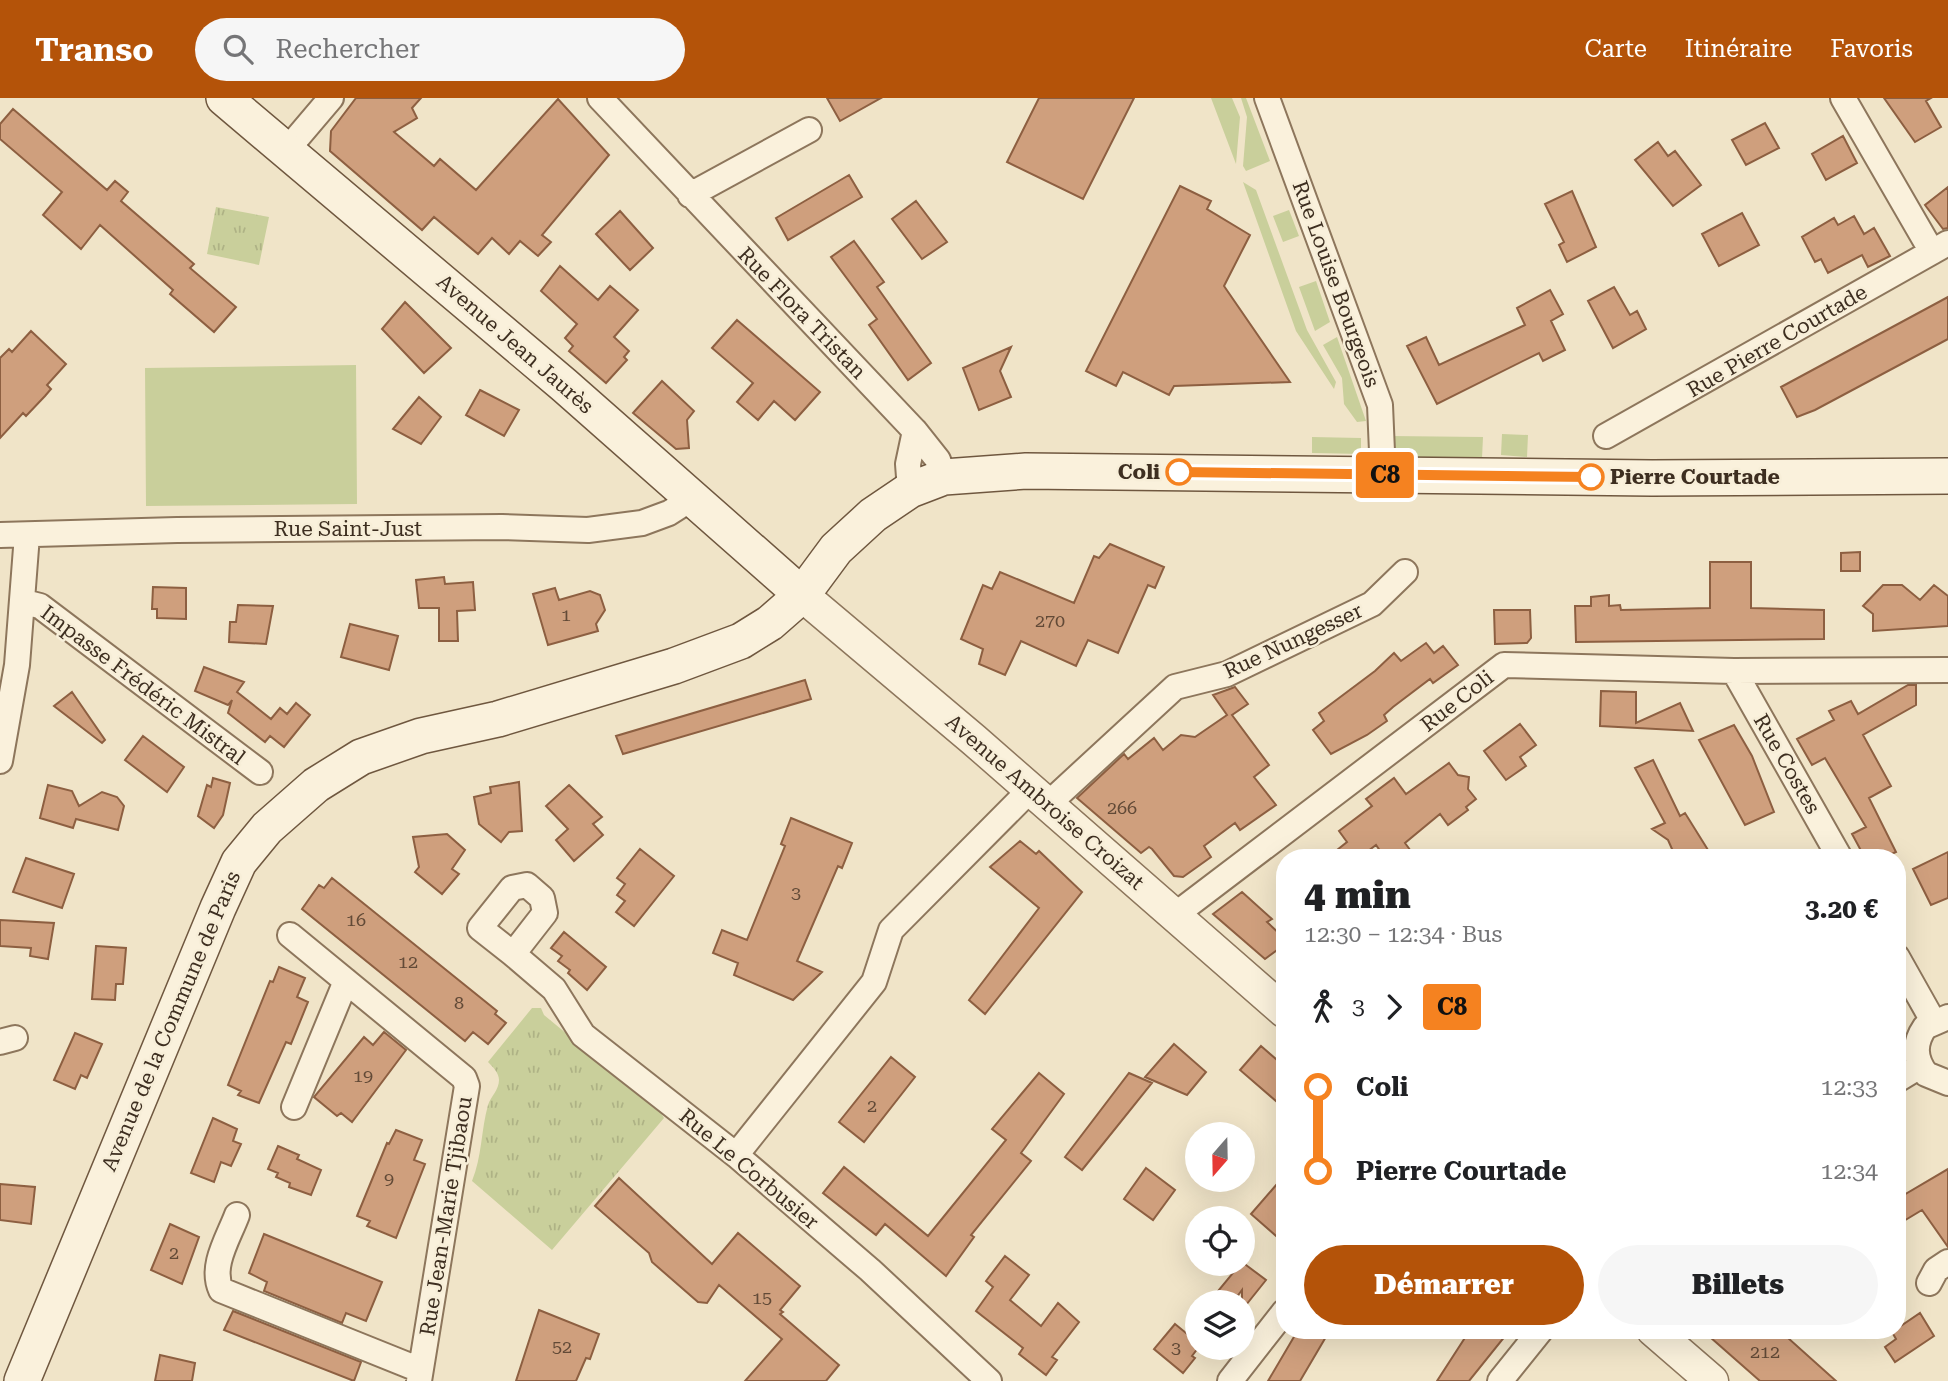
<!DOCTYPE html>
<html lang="fr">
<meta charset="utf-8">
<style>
:root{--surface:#fff;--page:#f6f6f6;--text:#202124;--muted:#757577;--accent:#b45309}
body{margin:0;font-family:"Roboto Serif",serif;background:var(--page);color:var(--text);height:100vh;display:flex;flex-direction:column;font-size:26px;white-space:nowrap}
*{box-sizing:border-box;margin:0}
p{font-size:23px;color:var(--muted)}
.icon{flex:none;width:38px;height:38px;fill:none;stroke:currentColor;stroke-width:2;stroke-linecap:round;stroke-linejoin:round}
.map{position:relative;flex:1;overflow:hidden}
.details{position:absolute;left:1276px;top:751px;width:630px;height:490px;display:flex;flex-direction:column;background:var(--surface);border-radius:28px;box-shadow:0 7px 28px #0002}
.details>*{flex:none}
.badge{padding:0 14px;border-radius:5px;font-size:24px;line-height:46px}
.needle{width:46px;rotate:200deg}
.buttons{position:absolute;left:1185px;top:1024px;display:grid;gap:14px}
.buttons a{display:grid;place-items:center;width:70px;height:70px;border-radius:50%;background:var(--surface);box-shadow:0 7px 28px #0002;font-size:35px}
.map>.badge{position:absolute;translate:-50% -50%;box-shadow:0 0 0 4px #fff}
.legs{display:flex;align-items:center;gap:10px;height:77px;padding:0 28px;font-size:23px}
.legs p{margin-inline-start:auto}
.headline{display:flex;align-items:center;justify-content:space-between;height:119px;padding:0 28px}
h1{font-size:38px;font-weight:800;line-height:52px}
.button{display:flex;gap:14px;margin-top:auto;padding:14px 28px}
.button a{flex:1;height:80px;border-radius:42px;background:var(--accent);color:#fff;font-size:28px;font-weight:800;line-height:80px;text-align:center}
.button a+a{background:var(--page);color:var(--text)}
ul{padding:0 28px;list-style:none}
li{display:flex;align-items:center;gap:24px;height:84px;font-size:26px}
li i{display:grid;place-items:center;width:10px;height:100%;margin:0 9px;background:currentColor}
li i::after{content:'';width:18px;height:18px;margin:-9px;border:5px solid;border-radius:50%;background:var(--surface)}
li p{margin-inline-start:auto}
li:first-child i{background:linear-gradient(#0000 50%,currentColor 0)}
li:last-child i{background:linear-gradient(currentColor 50%,#0000 0)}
header{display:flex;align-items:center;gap:42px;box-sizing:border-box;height:98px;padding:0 35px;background:var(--accent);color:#fff}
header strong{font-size:33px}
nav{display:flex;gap:38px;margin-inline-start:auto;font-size:24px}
.search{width:490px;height:63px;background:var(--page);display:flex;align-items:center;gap:18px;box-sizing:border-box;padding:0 24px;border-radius:38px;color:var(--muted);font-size:26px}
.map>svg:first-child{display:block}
.grass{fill:#c9cf9b}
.park{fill:url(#park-tufts)}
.building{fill:#cf9f7d;stroke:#8d5f41;stroke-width:2}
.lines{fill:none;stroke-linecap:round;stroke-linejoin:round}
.minor-casing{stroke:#8d765c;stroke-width:28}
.tertiary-casing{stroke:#8d765c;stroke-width:35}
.secondary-casing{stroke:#6f573f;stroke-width:38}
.minor{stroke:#faf1dc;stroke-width:24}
.tertiary{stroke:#faf1dc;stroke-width:32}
.secondary{stroke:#faf1dc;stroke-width:35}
.line-1-casing{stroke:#fff;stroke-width:16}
.line-1{stroke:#f58220;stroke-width:10}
.stop-1-dot{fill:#fff;stroke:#f58220;stroke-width:3.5}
.labels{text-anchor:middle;stroke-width:5;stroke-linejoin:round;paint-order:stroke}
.number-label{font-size:18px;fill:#624a37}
.street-label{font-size:21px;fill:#3d2e20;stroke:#f7eed8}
.stop-label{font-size:21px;font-weight:bold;fill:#3d2e20;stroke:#f7eed8;text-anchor:end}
</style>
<header>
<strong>Transo</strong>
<div class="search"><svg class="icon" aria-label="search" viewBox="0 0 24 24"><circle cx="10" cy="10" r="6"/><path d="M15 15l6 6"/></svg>Rechercher</div>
<nav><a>Carte</a><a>Itinéraire</a><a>Favoris</a></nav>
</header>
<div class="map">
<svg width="1948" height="1283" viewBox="0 0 1948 1283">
<defs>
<pattern id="park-tufts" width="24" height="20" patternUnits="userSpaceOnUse" patternTransform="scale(1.75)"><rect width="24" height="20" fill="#c9cf9b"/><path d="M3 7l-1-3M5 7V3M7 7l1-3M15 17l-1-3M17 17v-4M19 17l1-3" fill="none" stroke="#aeb285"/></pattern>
</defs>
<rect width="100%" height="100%" fill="#f0e4c8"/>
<path class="grass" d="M 1211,0 L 1232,0 L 1240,19 L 1236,66 Z
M 1241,0 L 1246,0 L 1270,63 L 1246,73 L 1243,68 L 1247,19 Z
M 1243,84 L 1256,92 L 1307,232 L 1336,284 L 1334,291 L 1296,233 Z
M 1289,112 L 1299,138 L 1283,144 L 1273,118 Z
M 1316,183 L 1330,224 L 1315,233 L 1299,189 Z
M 1337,239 L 1366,323 L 1357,324 L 1344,306 L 1342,280 L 1323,247 Z
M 356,267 L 357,406 L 146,408 L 145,270 Z
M 1502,336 L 1528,337 L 1527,359 L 1501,357 Z
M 1390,338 L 1483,339 L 1482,360 L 1390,359 Z
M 1312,339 L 1361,340 L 1361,356 L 1312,355 Z"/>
<path class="park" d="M 216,109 L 269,119 L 259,167 L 207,156 Z
M 532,910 L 541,910 L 544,917 L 659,1012 L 664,1020 L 552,1152 L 472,1083 C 482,1059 481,1032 488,1007 C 491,998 499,992 499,982 C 499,975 493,969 488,964 Z"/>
<path class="building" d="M 356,0 L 421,0 L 412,10 L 417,20 L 394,34 L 434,68 L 440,61 L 476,92 L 558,1 L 609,57 L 542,137 L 551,144 L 538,158 L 520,143 L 509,156 L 492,140 L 478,156 L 434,119 L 422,132 L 330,53 L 331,33 Z
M 827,0 L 881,0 L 840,23 Z
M 1039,0 L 1134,0 L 1083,101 L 1007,64 Z
M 1884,0 L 1931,0 L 1926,3 L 1941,29 L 1915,44 Z
M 13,11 L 107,92 L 115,83 L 128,94 L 121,103 L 194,166 L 190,170 L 236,209 L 214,234 L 170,196 L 173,192 L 100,127 L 81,151 L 43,117 L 62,94 L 0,41 L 0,26 Z
M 1765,25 L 1779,50 L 1746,67 L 1732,42 Z
M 1843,38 L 1857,65 L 1826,82 L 1812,56 Z
M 1658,44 L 1668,58 L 1675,53 L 1701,87 L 1673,108 L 1635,62 Z
M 849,77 L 862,99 L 788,142 L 776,120 Z
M 1180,88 L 1211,103 L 1207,111 L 1250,137 L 1224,188 L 1290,284 L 1174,288 L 1169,297 L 1123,274 L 1116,288 L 1086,273 Z
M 1948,89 L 1948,130 L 1943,131 L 1925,107 Z
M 1572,93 L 1596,149 L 1567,164 L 1559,147 L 1564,144 L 1545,106 Z
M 916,103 L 947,144 L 922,161 L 892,121 Z
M 620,113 L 653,150 L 630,172 L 596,136 Z
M 1742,115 L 1759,147 L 1719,168 L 1702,136 Z
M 1854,118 L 1864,136 L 1874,130 L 1890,158 L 1868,169 L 1862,157 L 1828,175 L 1821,161 L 1815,164 L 1802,139 L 1834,120 L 1838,127 Z
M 854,143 L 884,184 L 877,189 L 931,265 L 908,282 L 869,227 L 877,221 L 831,159 Z
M 560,168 L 598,202 L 610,188 L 638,212 L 614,239 L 629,253 L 624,259 L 627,262 L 606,285 L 569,253 L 573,248 L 565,240 L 577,226 L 541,193 Z
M 1614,189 L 1630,217 L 1637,213 L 1646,231 L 1613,250 L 1588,203 Z
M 1550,192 L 1563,216 L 1551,223 L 1565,252 L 1543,263 L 1539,255 L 1437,306 L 1407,248 L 1426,239 L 1439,267 L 1525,227 L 1517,210 Z
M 1948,199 L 1948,241 L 1815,312 L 1797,319 L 1781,289 Z
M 405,204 L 451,250 L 424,275 L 382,231 Z
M 737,222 L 820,294 L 795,322 L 774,303 L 758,322 L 737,304 L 753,285 L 712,250 Z
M 31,233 L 66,266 L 47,287 L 51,291 L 45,298 L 26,318 L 23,315 L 0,340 L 0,260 L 9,251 L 12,254 Z
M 1011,249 L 1000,273 L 1011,299 L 979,312 L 963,270 Z
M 662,283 L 694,313 L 687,322 L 689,350 L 676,351 L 633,315 Z
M 480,292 L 519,312 L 504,338 L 466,317 Z
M 419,299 L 441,319 L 421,346 L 393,331 Z
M 1110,446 L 1164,469 L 1155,490 L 1148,487 L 1118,555 L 1088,542 L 1076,568 L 1021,543 L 1005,577 L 979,566 L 983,551 L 961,541 L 983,487 L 992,491 L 1000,474 L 1074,505 L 1094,458 L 1099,460 Z
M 1860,454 L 1860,473 L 1841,473 L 1841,455 Z
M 1710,464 L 1751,464 L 1751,510 L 1824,512 L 1824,541 L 1576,544 L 1575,508 L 1591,508 L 1591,499 L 1609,497 L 1609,508 L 1620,507 L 1621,512 L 1710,510 Z
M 444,479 L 445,486 L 473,484 L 475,512 L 457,513 L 458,543 L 439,543 L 439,510 L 419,510 L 416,482 Z
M 1883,487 L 1902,487 L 1920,502 L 1934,487 L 1948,498 L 1948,528 L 1873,533 L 1873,516 L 1863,508 Z
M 153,489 L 186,490 L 186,521 L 157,520 L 157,511 L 152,511 Z
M 555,490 L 559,502 L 590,493 L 600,497 L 605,512 L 596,526 L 598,533 L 548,547 L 533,496 Z
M 238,507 L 273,508 L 266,546 L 229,544 L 230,524 L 236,524 Z
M 1494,512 L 1530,512 L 1531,540 L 1527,545 L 1495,546 Z
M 350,526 L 398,538 L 389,572 L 341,559 Z
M 1426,545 L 1434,555 L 1443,548 L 1458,567 L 1433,585 L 1430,581 L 1393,609 L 1384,617 L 1387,623 L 1367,637 L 1331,656 L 1313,632 L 1324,623 L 1319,615 L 1375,573 L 1394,555 L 1401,563 Z
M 204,569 L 244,584 L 237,594 L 271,621 L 280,610 L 287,616 L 296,605 L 310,617 L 284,649 L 270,638 L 265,644 L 228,615 L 232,602 L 228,607 L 195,593 Z
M 805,582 L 811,601 L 623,656 L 616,638 Z
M 1908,587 L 1916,587 L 1916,607 L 1863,637 L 1891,688 L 1869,700 L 1896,754 L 1883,760 L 1865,760 L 1852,736 L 1866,729 L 1825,660 L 1812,667 L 1797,641 L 1834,622 L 1829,613 L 1851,603 L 1858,616 Z
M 1235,589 L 1248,606 L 1232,617 L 1269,667 L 1254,679 L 1276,707 L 1240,732 L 1235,725 L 1204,748 L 1211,759 L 1183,779 L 1174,778 L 1152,751 L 1149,749 L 1141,755 L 1077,700 L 1124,656 L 1128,661 L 1154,640 L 1163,652 L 1181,637 L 1195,639 L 1227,617 L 1213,597 Z
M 1601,593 L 1636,594 L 1636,625 L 1680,605 L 1693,633 L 1600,628 Z
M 72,594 L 105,642 L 102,645 L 54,608 Z
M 1520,626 L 1536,647 L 1520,659 L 1526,668 L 1506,682 L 1484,653 Z
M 1734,627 L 1752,658 L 1774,714 L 1745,727 L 1699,642 Z
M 143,638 L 184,669 L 167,694 L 125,662 Z
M 1653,662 L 1680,718 L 1685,715 L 1713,760 L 1676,760 L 1668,742 L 1652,731 L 1665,725 L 1635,670 Z
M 1449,665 L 1458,677 L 1469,679 L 1468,691 L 1476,701 L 1466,709 L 1468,712 L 1448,727 L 1440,716 L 1405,745 L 1416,760 L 1385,760 L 1376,747 L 1359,760 L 1327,760 L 1347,744 L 1339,733 L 1372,708 L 1366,701 L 1394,680 L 1406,696 Z
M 213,680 L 230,685 L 223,717 L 214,730 L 198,718 L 207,687 L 211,689 Z
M 519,684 L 522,733 L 509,734 L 501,744 L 479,726 L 474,699 L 491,695 L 490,689 Z
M 48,687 L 72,693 L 79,708 L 102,694 L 117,699 L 124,708 L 118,732 L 76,721 L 73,730 L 40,720 Z
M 569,687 L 602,719 L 593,726 L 603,737 L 574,763 L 556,742 L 568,731 L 546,708 Z
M 791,720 L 852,745 L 842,770 L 838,768 L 797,863 L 822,874 L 793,902 L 734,877 L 738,865 L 713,855 L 722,832 L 747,842 L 785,748 L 781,746 Z
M 447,736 L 465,752 L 452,771 L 459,776 L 442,796 L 415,774 L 419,769 L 413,739 Z
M 1020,743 L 1036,756 L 1039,753 L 1082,794 L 985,916 L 969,902 L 1039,810 L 990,769 Z
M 640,751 L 674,778 L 634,828 L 616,814 L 625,803 L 617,797 L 625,786 L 617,780 Z
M 1948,754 L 1948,800 L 1931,807 L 1913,771 Z
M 26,760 L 74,776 L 62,810 L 13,794 Z
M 332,780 L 497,913 L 495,916 L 506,925 L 488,946 L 473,934 L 465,943 L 302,811 L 319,787 L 324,790 Z
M 1242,794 L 1272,821 L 1267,824 L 1284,840 L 1284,847 L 1265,861 L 1213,816 Z
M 0,822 L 54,825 L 48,861 L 30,858 L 31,850 L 0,848 Z
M 564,834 L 606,869 L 587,892 L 568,875 L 570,872 L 558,863 L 562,858 L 551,850 Z
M 96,848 L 126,850 L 123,886 L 116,886 L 115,902 L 92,901 Z
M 279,869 L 305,880 L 297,899 L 308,904 L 291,946 L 286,944 L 259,1005 L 238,997 L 241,993 L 228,987 L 270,883 L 273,884 Z
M 384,934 L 406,952 L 352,1024 L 341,1015 L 337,1018 L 314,999 L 364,939 L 373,947 Z
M 75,935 L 102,946 L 87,980 L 81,977 L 75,991 L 54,982 Z
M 1174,946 L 1206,974 L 1187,997 L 1145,979 Z
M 1261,948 L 1284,968 L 1284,1010 L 1240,972 Z
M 891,959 L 915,979 L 864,1044 L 839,1024 Z
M 1039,975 L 1064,996 L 1021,1055 L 1031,1063 L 971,1137 L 974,1139 L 946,1178 L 885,1126 L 876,1137 L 823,1095 L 844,1069 L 928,1138 L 1006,1042 L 992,1031 Z
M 1129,975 L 1152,985 L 1082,1072 L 1065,1059 Z
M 213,1020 L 237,1031 L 233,1043 L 241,1046 L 231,1068 L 221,1064 L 214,1084 L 191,1075 Z
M 396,1032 L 422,1042 L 414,1062 L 425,1066 L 396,1140 L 367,1128 L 370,1123 L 357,1118 L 387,1045 L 389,1046 Z
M 278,1048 L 299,1057 L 297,1061 L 321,1072 L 311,1097 L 289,1089 L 290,1085 L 276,1079 L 278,1075 L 268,1071 Z
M 1146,1070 L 1175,1092 L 1153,1122 L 1124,1101 Z
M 1948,1071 L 1948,1149 L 1922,1112 L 1897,1127 L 1897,1101 Z
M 1284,1078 L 1284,1145 L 1251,1116 Z
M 619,1080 L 712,1166 L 738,1135 L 800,1188 L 780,1212 L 783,1214 L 780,1216 L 839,1267 L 826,1283 L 745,1283 L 782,1241 L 719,1187 L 707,1205 L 698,1204 L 652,1164 L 649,1155 L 595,1108 Z
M 0,1086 L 35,1089 L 31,1126 L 0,1122 Z
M 170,1126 L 199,1139 L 182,1186 L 151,1172 Z
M 264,1136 L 382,1184 L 366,1223 L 346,1215 L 342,1225 L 264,1193 L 267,1184 L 249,1175 Z
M 1005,1158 L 1029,1177 L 1010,1202 L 1041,1228 L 1058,1205 L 1079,1224 L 1052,1259 L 1057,1262 L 1046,1277 L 1019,1256 L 1023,1250 L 976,1213 L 993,1189 L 986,1183 Z
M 1242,1164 L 1266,1182 L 1242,1212 L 1242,1192 L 1233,1204 L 1209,1204 Z
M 539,1212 L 599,1236 L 590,1261 L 586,1260 L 576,1283 L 516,1283 Z
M 233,1213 L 361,1264 L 354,1283 L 224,1232 Z
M 1920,1215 L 1934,1238 L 1895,1264 L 1885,1249 L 1896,1241 L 1892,1234 Z
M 1175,1226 L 1197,1244 L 1198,1250 L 1192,1258 L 1195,1260 L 1183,1275 L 1154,1251 Z
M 1298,1232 L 1330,1232 L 1300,1283 L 1268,1283 Z
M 1470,1232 L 1510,1232 L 1469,1283 L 1437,1283 Z
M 1702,1232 L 1795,1232 L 1788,1240 L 1836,1283 L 1760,1283 Z
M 160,1257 L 195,1265 L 192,1283 L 155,1283 Z"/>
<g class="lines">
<g class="minor-casing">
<path id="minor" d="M 600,0 L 915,333 L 938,362 L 944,379
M 1267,0 L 1380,307 L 1383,377
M 1843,0 L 1932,154
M 286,53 L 331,0
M 690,97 L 809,32
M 1606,338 L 1948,145
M 910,392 L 908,366 L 915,333
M 0,437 L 177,432 L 502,429 L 588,432 L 642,425 L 669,415 L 691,401
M 24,504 L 40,508 L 260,674
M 1734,573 L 1840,760
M 0,663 L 17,567 L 27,437
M 1047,707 L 1175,589 L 1227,576 L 1372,506 L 1405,474
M 527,787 L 542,800 L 545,815 L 513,856 L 480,830 L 512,790 Z
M 1175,817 L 1504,567 L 1734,573 L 1948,572
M 290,837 L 464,980 L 467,988 L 419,1283
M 513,856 L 554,891 L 583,937 L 736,1057 L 870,1172 L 989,1283
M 1897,859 L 1933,923
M 1948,919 L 1925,929 C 1914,945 1914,960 1926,976 L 1948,985
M 0,944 L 15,940
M 1897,982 L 1920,968
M 294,1009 L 346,883
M 736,1057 L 874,884 L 891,832 L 1030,692
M 237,1117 C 228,1141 210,1168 221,1192 L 420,1272
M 1929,1185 L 1936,1172 L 1948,1164
M 1230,1283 L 1284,1214
M 1500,1283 L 1541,1232"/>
</g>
<g class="tertiary-casing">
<path id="tertiary" d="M 802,497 L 974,642 L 1284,913
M 1653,1232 L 1712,1283"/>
</g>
<g class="secondary-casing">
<path id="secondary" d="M 224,0 L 564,287 L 802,497
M 22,1283 L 218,810 L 239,764 L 267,730 L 316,687 L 361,659 L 421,638 L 498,621 L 674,568 L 741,543 L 770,525 L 802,497 L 836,451 L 873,417 L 910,392 L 944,379 L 1026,373 L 1652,380 L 1948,378"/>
</g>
<use href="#minor" class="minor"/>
<use href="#tertiary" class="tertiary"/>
<use href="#secondary" class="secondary"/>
</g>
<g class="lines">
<g class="line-1-casing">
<path id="line-1" d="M 1179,374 L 1591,379"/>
</g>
<use href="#line-1" class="line-1"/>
</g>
<g class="stop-1-dot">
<circle cx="1179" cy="374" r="12"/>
<circle cx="1591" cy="379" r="12"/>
</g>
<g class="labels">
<g class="number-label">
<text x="566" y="523">1</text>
<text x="1050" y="529">270</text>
<text x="1122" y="716">266</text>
<text x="796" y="801">3</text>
<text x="356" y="828">16</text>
<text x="408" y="870">12</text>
<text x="459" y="911">8</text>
<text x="363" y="984">19</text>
<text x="872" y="1014">2</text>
<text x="389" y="1087">9</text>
<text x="174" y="1161">2</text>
<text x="762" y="1206">15</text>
<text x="562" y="1255">52</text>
<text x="1176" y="1256">3</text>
<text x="1765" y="1260">212</text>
</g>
<g class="street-label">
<text transform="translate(1336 186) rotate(70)" y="7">Rue Louise Bourgeois</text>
<text transform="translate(802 215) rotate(46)" y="7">Rue Flora Tristan</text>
<text transform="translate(1777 243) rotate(-30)" y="7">Rue Pierre Courtade</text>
<text transform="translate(515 246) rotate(41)" y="7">Avenue Jean Jaurès</text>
<text x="348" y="438">Rue Saint-Just</text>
<text transform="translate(1293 543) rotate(-25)" y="7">Rue Nungesser</text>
<text transform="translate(143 587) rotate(37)" y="7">Impasse Frédéric Mistral</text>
<text transform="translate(1457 603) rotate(-38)" y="7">Rue Coli</text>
<text transform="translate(1787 666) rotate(60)" y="7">Rue Costes</text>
<text transform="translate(1045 704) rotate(41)" y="7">Avenue Ambroise Croizat</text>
<text transform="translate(171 923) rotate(-67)" y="7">Avenue de la Commune de Paris</text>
<text transform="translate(749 1071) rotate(40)" y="7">Rue Le Corbusier</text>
<text transform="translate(446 1118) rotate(-81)" y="7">Rue Jean-Marie Tjibaou</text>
</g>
<g class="stop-label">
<text x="1160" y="381">Coli</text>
<text x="1610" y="386" text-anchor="start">Pierre Courtade</text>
</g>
</g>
</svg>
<div class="buttons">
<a><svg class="needle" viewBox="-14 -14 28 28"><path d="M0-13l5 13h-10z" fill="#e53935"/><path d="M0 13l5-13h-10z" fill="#757577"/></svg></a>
<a><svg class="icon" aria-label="locate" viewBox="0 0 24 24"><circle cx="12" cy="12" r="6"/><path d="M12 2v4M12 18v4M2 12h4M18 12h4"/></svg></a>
<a><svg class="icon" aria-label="layers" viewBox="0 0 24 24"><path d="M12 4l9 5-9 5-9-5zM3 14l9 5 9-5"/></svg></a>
</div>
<b class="badge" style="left:1385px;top:377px;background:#f58220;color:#111">C8</b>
<section class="details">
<div class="headline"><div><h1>4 min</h1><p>12:30 – 12:34 · Bus</p></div><b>3.20 €</b></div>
<div class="legs"><svg class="icon" aria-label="walk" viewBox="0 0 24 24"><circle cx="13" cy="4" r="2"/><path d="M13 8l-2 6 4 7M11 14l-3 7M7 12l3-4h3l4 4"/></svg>3<svg class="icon" aria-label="forward" viewBox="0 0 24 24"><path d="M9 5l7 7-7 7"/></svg><b class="badge" style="background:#f58220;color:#111">C8</b></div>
<ul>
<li><i style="color:#f58220"></i><b>Coli</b><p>12:33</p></li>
<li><i style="color:#f58220"></i><b>Pierre Courtade</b><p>12:34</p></li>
</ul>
<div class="button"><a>Démarrer</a><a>Billets</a></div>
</section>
</div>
